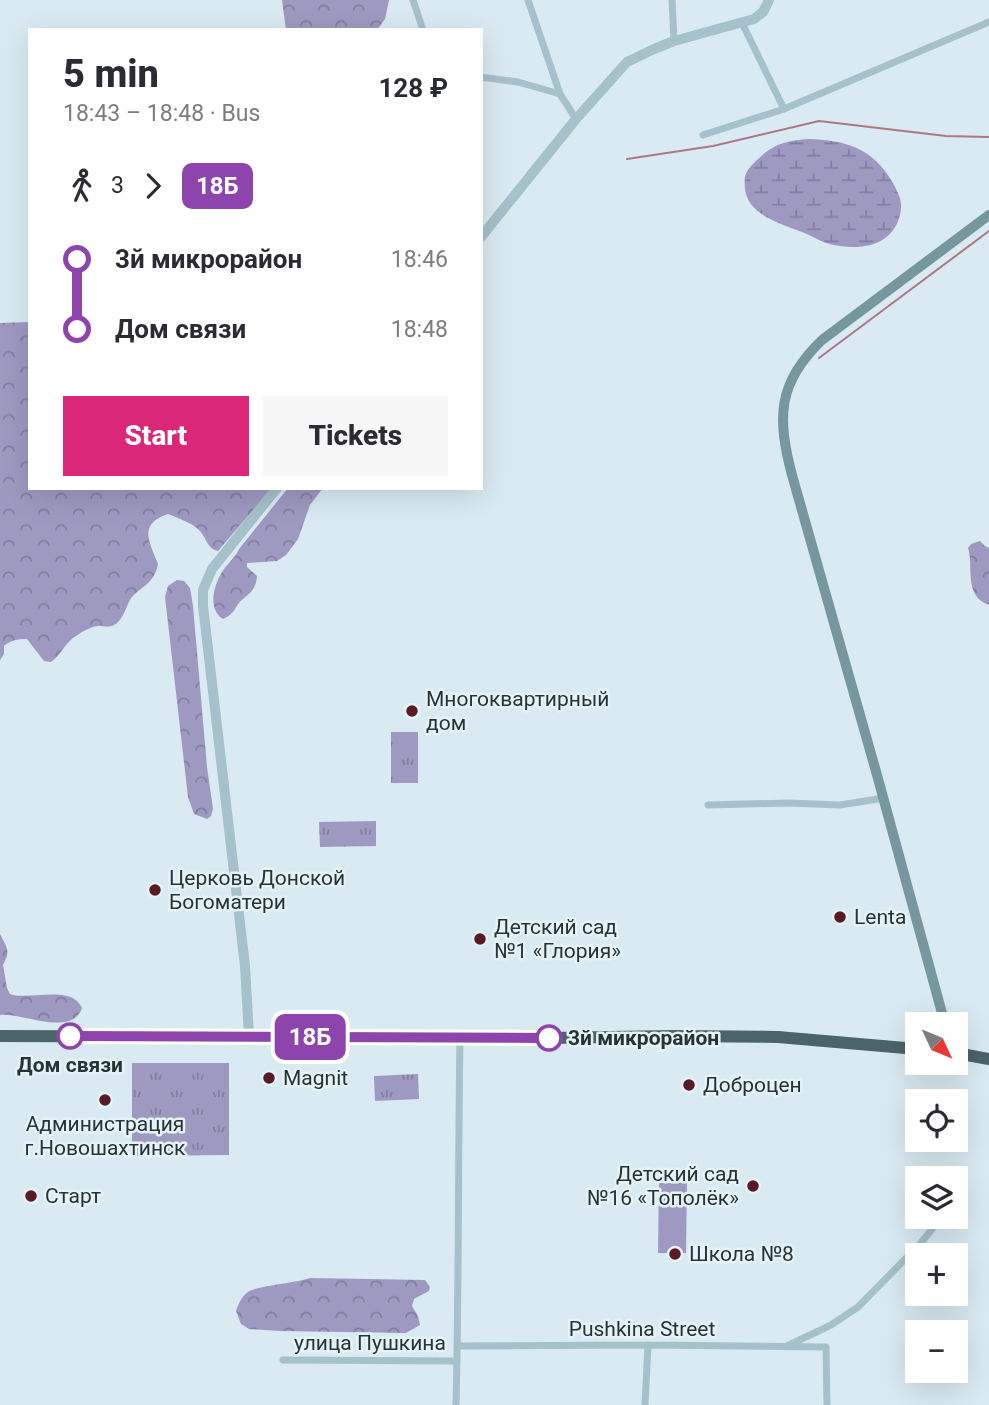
<!DOCTYPE html>
<meta charset="utf-8">
<style>
:root{--surface:#fff;--page:#f7f7f7;--text:#2b2b33;--muted:#7c7c81;--accent:#db2777}
body{margin:0;font-family:Roboto,sans-serif;background:var(--page);color:var(--text);height:100vh;display:flex;flex-direction:column;font-size:26px;white-space:nowrap}
*{box-sizing:border-box;margin:0}
p{font-size:23px;color:var(--muted)}
.icon{flex:none;width:38px;height:38px;fill:none;stroke:currentColor;stroke-width:2;stroke-linecap:round;stroke-linejoin:round}
.map{position:relative;flex:1;overflow:hidden}
.drawer{position:absolute;left:28px;top:28px;width:455px;height:462px;display:flex;flex-direction:column;background:var(--surface);border-radius:0px;box-shadow:0 7px 28px #0002}
.drawer>*{flex:none}
.badge{padding:0 14px;border-radius:10px;font-size:24px;line-height:46px}
.needle{width:46px;rotate:134deg}
.buttons{position:absolute;left:905px;top:1012px;display:grid;gap:14px}
.buttons a{display:grid;place-items:center;width:63px;height:63px;border-radius:0px;background:var(--surface);box-shadow:0 7px 28px #0002;font-size:35px}
.map>.badge{position:absolute;translate:-50% -50%;box-shadow:0 0 0 4px #fff}
.legs{display:flex;align-items:center;gap:10px;height:77px;padding:0 35px;font-size:23px}
.legs p{margin-inline-start:auto}
.headline{display:flex;align-items:center;justify-content:space-between;height:119px;padding:0 35px}
h1{font-size:38px;font-weight:800;line-height:52px}
.primary-button{display:flex;gap:14px;margin-top:auto;padding:14px 35px}
.primary-button a{flex:1;height:80px;border-radius:0px;background:var(--accent);color:#fff;font-size:28px;font-weight:800;line-height:80px;text-align:center}
.primary-button a+a{background:var(--page);color:var(--text)}
ul{padding:0 35px;list-style:none}
li{display:flex;align-items:center;gap:24px;height:70px;font-size:26px}
li i{display:grid;place-items:center;width:10px;height:100%;margin:0 9px;background:currentColor}
li i::after{content:'';width:18px;height:18px;margin:-9px;border:5px solid;border-radius:50%;background:var(--surface)}
li p{margin-inline-start:auto}
li:first-child i{background:linear-gradient(#0000 50%,currentColor 0)}
li:last-child i{background:linear-gradient(currentColor 50%,#0000 0)}
.map>svg:first-child{display:block}
.grass{fill:url(#grass-tufts)}
.forest{fill:url(#forest-crowns)}
.wetland{fill:url(#wetland-marsh)}
.pitch{fill:#9e99c1}
.lines{fill:none;stroke-linecap:round;stroke-linejoin:round}
.stream{stroke:#af7781;stroke-width:2}
.minor{stroke:#a5c1ca;stroke-width:7}
.tertiary{stroke:#a5c1ca;stroke-width:10}
.secondary{stroke:#76979e;stroke-width:10}
.trunk{stroke:#4a6468;stroke-width:12}
.line-1-casing{stroke:#fff;stroke-width:16}
.line-1{stroke:#8e44ad;stroke-width:10}
.poi-dot{fill:#581b24;stroke:#e5f3f9;stroke-width:2.5}
.stop-1-dot{fill:#fff;stroke:#8e44ad;stroke-width:3.5}
.labels{text-anchor:middle;stroke-width:5;stroke-linejoin:round;paint-order:stroke}
.poi-label{font-size:21px;fill:#263435;stroke:#e5f3f9;text-anchor:start}
.stop-label{font-size:21px;font-weight:bold;fill:#263435;stroke:#e5f3f9;text-anchor:start}
.street-label{font-size:21px;fill:#263435;stroke:#e5f3f9}
</style>
<div class="map">
<svg width="989" height="1405" viewBox="0 0 989 1405">
<defs>
<pattern id="grass-tufts" width="24" height="20" patternUnits="userSpaceOnUse" patternTransform="scale(1.75)"><rect width="24" height="20" fill="#9e99c1"/><path d="M3 7l-1-3M5 7V3M7 7l1-3M15 17l-1-3M17 17v-4M19 17l1-3" fill="none" stroke="#817e9e"/></pattern>
<pattern id="forest-crowns" width="20" height="18" patternUnits="userSpaceOnUse" patternTransform="scale(1.75)"><rect width="20" height="18" fill="#9e99c1"/><path d="M2 6a3 3 0 1 1 6 0M12 15a3 3 0 1 1 6 0" fill="none" stroke="#817e9e"/></pattern>
<pattern id="wetland-marsh" width="20" height="14" patternUnits="userSpaceOnUse" patternTransform="scale(1.75)"><rect width="20" height="14" fill="#9e99c1"/><path d="M1 5h8M5 5V1M11 12h8M15 12V8" fill="none" stroke="#817e9e"/></pattern>
</defs>
<rect width="100%" height="100%" fill="#d9eaf2"/>
<path class="grass" d="M 391,732 L 418,732 L 418,783 L 391,783 Z
M 376,821 L 376,846 L 320,847 L 319,822 Z
M 132,1063 L 229,1063 L 229,1155 L 132,1156 Z
M 418,1074 L 419,1099 L 375,1101 L 374,1076 Z"/>
<path class="forest" d="M 282,0 L 389,0 L 385,19 L 377,30 L 286,30 Z
M 30,322 L 30,488 L 272,488 L 218,551 C 207,549 207,538 199,530 C 192,523 178,518 168,514 C 138,524 149,541 158,564 C 154,587 136,587 129,602 C 125,610 122,621 114,625 C 109,628 104,626 98,626 C 89,627 80,633 73,638 C 64,645 61,655 51,662 L 44,661 L 27,639 C 17,639 11,640 4,646 L 4,654 L 0,660 L 0,323 Z
M 288,488 L 323,488 L 310,505 L 298,539 L 286,555 L 277,561 L 247,563 L 247,567 L 257,576 C 256,589 251,592 243,599 C 233,607 238,612 223,619 C 207,609 214,585 222,572 C 228,563 235,558 239,549 Z
M 980,541 L 985,546 L 989,548 L 989,605 C 963,596 974,566 968,548 L 971,544 Z
M 177,580 L 184,581 L 190,588 L 193,606 L 207,767 L 213,809 L 211,816 L 207,819 L 194,814 L 188,797 L 165,597 L 168,586 Z
M 0,934 C 7,948 11,951 3,965 L 7,988 L 10,994 C 28,1001 72,984 82,1008 C 72,1038 21,1012 0,1015 Z
M 310,1278 L 425,1280 L 430,1287 L 429,1291 L 414,1299 L 412,1306 L 418,1316 L 420,1325 L 406,1333 L 280,1331 L 249,1329 L 241,1324 L 236,1311 C 238,1304 242,1296 248,1292 C 256,1286 296,1283 310,1278 Z"/>
<path class="wetland" d="M 808,139 C 846,140 873,148 893,183 C 897,191 902,199 901,208 C 897,248 858,252 826,243 C 818,240 810,235 802,232 C 781,224 748,215 745,189 C 744,174 745,172 756,161 C 773,144 785,141 808,139 Z"/>
<path class="pitch" d="M 659,1183 L 687,1183 L 686,1253 L 658,1253 Z"/>
<g class="lines">
<path class="stream" d="M 627,159 L 713,146 L 819,121 L 946,136 L 989,137
M 819,358 L 989,231"/>
<path class="minor" d="M 413,0 L 423,30
M 528,0 L 560,94 L 576,119
M 672,0 L 674,41
M 742,23 L 784,109
M 481,77 L 518,82 L 560,94
M 703,135 L 784,109 L 989,22
M 708,805 L 788,803 L 840,805 L 884,798
M 457,1346 L 648,1345 L 826,1347 L 827,1405
M 787,1346 L 831,1325 L 858,1307 L 921,1243 L 939,1220
M 283,1360 L 457,1361
M 456,1405 C 459,1282 458,1160 460,1037
M 645,1405 L 648,1345"/>
<path class="tertiary" d="M 481,237 L 576,119 L 627,62 L 654,49 L 674,41 L 754,19 L 763,12 L 769,0
M 249,1036 L 245,966 L 203,606 L 203,590 L 212,569 L 277,488"/>
<path class="secondary" d="M 945,1024 L 877,775 L 792,475 C 777,418 777,383 822,340 L 989,215"/>
<path class="trunk" d="M 0,1036 L 550,1038 L 673,1036 L 778,1037 L 917,1049
M 956,1053 L 989,1059"/>
</g>
<g class="lines">
<g class="line-1-casing">
<path id="line-1" d="M 70,1036 L 549,1038"/>
</g>
<use href="#line-1" class="line-1"/>
</g>
<g class="poi-dot">
<circle cx="412" cy="711" r="7"/>
<circle cx="155" cy="890" r="7"/>
<circle cx="840" cy="917" r="7"/>
<circle cx="480" cy="939" r="7"/>
<circle cx="269" cy="1078" r="7"/>
<circle cx="689" cy="1085" r="7"/>
<circle cx="105" cy="1100" r="7"/>
<circle cx="753" cy="1186" r="7"/>
<circle cx="31" cy="1196" r="7"/>
<circle cx="675" cy="1254" r="7"/>
</g>
<g class="stop-1-dot">
<circle cx="70" cy="1036" r="12"/>
<circle cx="549" cy="1038" r="12"/>
</g>
<g class="labels">
<g class="poi-label">
<text x="426" y="706">Многоквартирный<tspan x="426" dy="24">дом</tspan></text>
<text x="169" y="885">Церковь Донской<tspan x="169" dy="24">Богоматери</tspan></text>
<text x="854" y="924">Lenta</text>
<text x="494" y="934">Детский сад<tspan x="494" dy="24">№1 «Глория»</tspan></text>
<text x="283" y="1085">Magnit</text>
<text x="703" y="1092">Доброцен</text>
<text x="105" y="1131" text-anchor="middle">Администрация<tspan x="105" dy="24">г.Новошахтинск</tspan></text>
<text x="739" y="1181" text-anchor="end">Детский сад<tspan x="739" dy="24">№16 «Тополёк»</tspan></text>
<text x="45" y="1203">Старт</text>
<text x="689" y="1261">Школа №8</text>
</g>
<g class="stop-label">
<text x="568" y="1045">3й микрорайон</text>
<text x="70" y="1072" text-anchor="middle">Дом связи</text>
</g>
<g class="street-label">
<text x="642" y="1336">Pushkina Street</text>
<text x="370" y="1350">улица Пушкина</text>
</g>
</g>
</svg>
<div class="buttons">
<a><svg class="needle" viewBox="-14 -14 28 28"><path d="M0-13l5 13h-10z" fill="#e53935"/><path d="M0 13l5-13h-10z" fill="#7c7c81"/></svg></a>
<a><svg class="icon" aria-label="locate" viewBox="0 0 24 24"><circle cx="12" cy="12" r="6"/><path d="M12 2v4M12 18v4M2 12h4M18 12h4"/></svg></a>
<a><svg class="icon" aria-label="layers" viewBox="0 0 24 24"><path d="M12 4l9 5-9 5-9-5zM3 14l9 5 9-5"/></svg></a>
<a>+</a>
<a>−</a>
</div>
<b class="badge" style="left:310px;top:1037px;background:#8e44ad;color:#fff">18Б</b>
<section class="drawer">
<div class="headline"><div><h1>5 min</h1><p>18:43 – 18:48 · Bus</p></div><b>128 ₽</b></div>
<div class="legs"><svg class="icon" aria-label="walk" viewBox="0 0 24 24"><circle cx="13" cy="4" r="2"/><path d="M13 8l-2 6 4 7M11 14l-3 7M7 12l3-4h3l4 4"/></svg>3<svg class="icon" aria-label="forward" viewBox="0 0 24 24"><path d="M9 5l7 7-7 7"/></svg><b class="badge" style="background:#8e44ad;color:#fff">18Б</b></div>
<ul>
<li><i style="color:#8e44ad"></i><b>3й микрорайон</b><p>18:46</p></li>
<li><i style="color:#8e44ad"></i><b>Дом связи</b><p>18:48</p></li>
</ul>
<div class="primary-button"><a>Start</a><a>Tickets</a></div>
</section>
</div>
